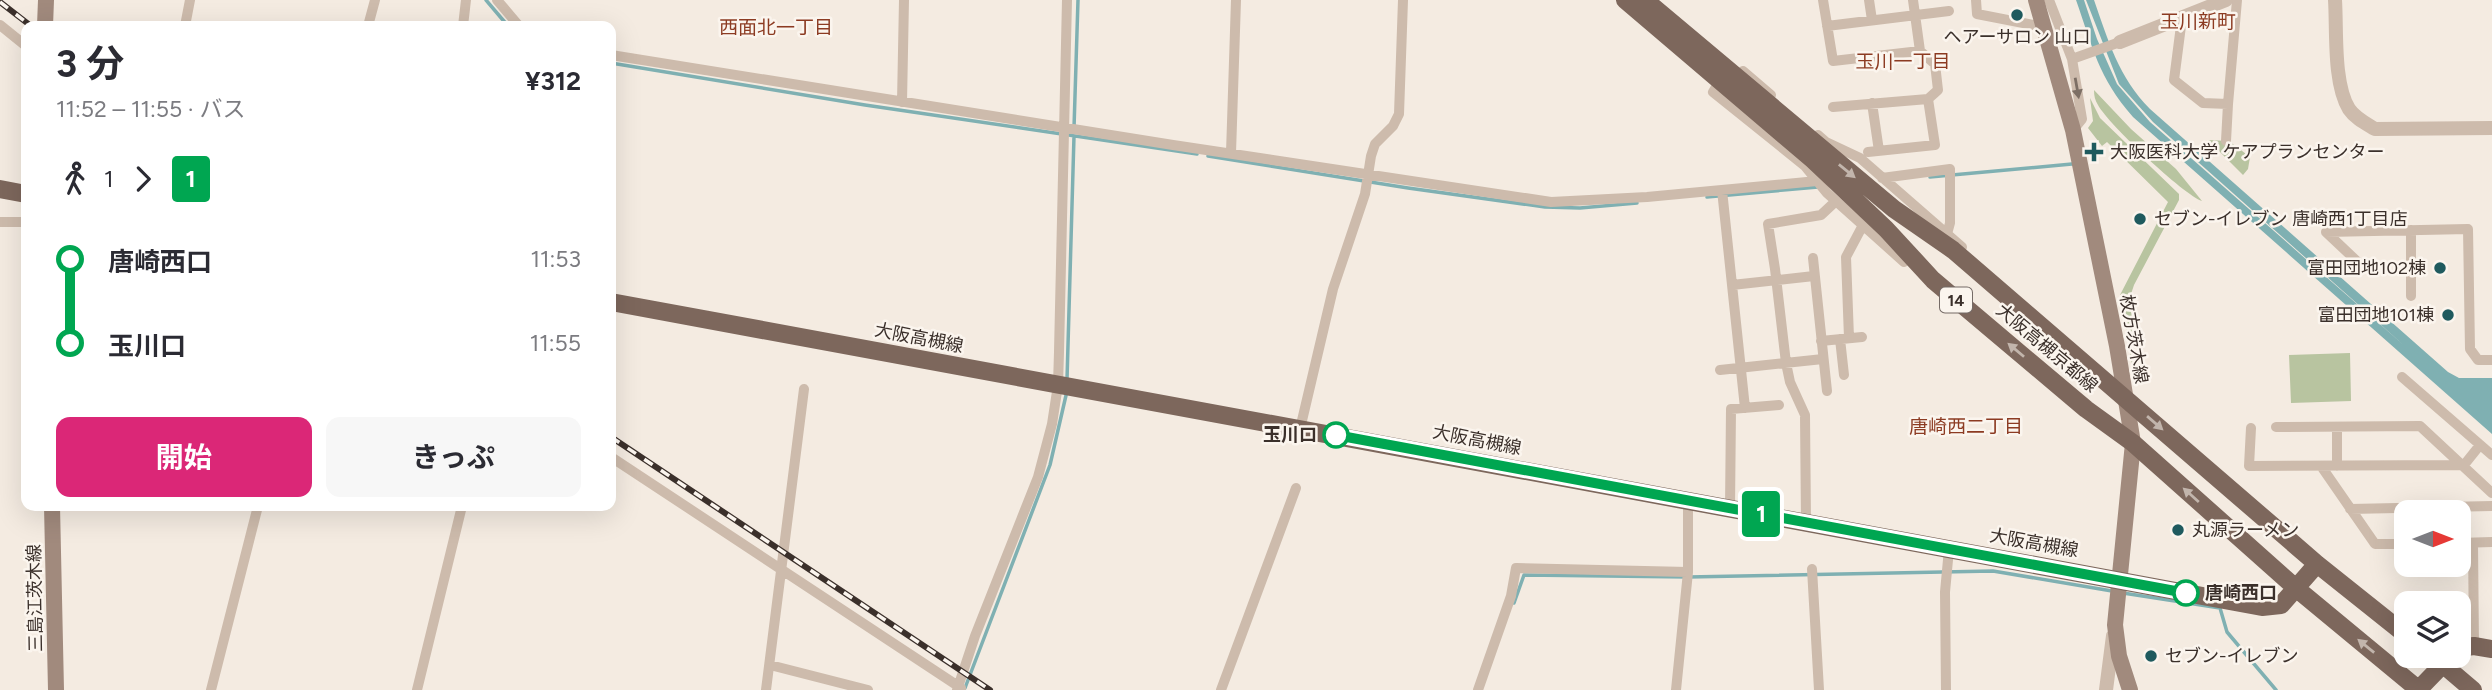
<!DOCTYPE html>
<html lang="ja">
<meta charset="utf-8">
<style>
:root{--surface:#fff;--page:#f7f7f7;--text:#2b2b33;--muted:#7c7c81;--accent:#db2777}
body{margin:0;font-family:Figtree,"Noto Sans JP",sans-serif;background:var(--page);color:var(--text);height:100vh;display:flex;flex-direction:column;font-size:26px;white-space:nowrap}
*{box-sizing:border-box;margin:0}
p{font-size:23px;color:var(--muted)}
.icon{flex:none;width:38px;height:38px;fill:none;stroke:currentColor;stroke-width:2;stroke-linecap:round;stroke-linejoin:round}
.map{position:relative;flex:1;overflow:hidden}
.sheet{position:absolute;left:21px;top:21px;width:595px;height:490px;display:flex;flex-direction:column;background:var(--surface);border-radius:14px;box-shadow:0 7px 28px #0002}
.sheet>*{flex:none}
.badge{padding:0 14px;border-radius:5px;font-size:24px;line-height:46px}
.needle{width:46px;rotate:90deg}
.fabs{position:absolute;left:2394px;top:500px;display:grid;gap:14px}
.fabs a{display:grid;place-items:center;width:77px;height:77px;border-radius:14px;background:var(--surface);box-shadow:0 7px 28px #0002;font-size:35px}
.map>.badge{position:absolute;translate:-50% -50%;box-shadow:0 0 0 4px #fff}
.legs{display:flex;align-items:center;gap:10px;height:77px;padding:0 35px;font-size:23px}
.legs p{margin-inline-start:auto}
.head{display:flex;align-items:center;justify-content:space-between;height:119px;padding:0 35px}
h1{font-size:38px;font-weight:700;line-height:52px}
.button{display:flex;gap:14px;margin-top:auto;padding:14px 35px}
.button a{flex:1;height:80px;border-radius:14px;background:var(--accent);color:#fff;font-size:28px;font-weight:700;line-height:80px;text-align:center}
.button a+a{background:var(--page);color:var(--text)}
ul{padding:0 35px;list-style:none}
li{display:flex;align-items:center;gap:24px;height:84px;font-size:26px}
li i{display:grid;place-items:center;width:10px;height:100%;margin:0 9px;background:currentColor}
li i::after{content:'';width:18px;height:18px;margin:-9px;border:5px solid;border-radius:50%;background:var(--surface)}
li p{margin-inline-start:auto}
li:first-child i{background:linear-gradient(#0000 50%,currentColor 0)}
li:last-child i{background:linear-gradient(currentColor 50%,#0000 0)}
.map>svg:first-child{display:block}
.green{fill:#b8c4a0}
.water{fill:#7fb0b2}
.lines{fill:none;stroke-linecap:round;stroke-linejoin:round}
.stream{stroke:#7fb0b2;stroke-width:3.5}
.minor{stroke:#cdbbac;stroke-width:10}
.tertiary{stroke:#cdbbac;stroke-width:14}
.secondary{stroke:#a18a7d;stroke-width:16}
.primary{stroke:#7d675c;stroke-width:18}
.rail-casing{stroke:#3b302b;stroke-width:6}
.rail{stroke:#fbf5ee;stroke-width:3.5;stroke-dasharray:10;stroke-linecap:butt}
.oneway{fill:#7d6f65}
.oneway2{fill:#c2b5ac}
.line-1-casing{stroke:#fff;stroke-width:16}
.line-1{stroke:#00a651;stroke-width:10}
.poi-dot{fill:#1f5a5e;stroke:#fbf5ee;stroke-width:2.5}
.stop-1-dot{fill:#fff;stroke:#00a651;stroke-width:3.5}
.labels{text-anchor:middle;stroke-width:5;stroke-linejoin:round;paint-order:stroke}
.shield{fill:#fbf5ee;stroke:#756b66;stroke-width:2}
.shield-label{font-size:16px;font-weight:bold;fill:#3b302b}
.poi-label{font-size:18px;fill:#3b302b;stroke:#fbf5ee;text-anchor:start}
.street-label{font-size:18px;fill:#3b302b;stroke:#fbf5ee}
.stop-label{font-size:18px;font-weight:bold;fill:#3b302b;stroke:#fbf5ee;text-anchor:end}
.neighbourhood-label{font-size:19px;fill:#8c3b22;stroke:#fbf5ee}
</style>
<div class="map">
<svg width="2492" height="690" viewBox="0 0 2492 690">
<rect width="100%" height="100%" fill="#f4ebe1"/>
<path class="green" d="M 2094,90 L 2131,129 L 2176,169 L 2202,201 C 2184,195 2108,124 2098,105 C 2095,100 2094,96 2094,90 Z
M 2090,98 L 2100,118 L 2179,194 L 2179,200 L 2134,285 L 2130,297 L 2136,372 L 2132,365 L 2120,295 L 2168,202 L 2107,142 L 2102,146 L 2088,128 L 2093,121 Z
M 2208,140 L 2229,141 L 2250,157 L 2248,169 L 2243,175 Z
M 2350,353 L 2351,401 L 2291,403 L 2289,355 Z"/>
<path class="water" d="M 2076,0 L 2084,0 L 2097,39 L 2117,84 L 2150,122 L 2407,348 L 2153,122 L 2119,84 L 2086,0 L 2094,0 C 2108,40 2119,78 2150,109 L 2448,372 L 2459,378 L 2492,378 L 2492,434 L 2133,117 C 2098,77 2093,48 2076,0 Z"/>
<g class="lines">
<path class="stream" d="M 486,0 L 508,26
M 611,63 L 865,105 L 1197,154
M 1074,128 L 1078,0
M 1208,156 L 1408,188 L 1545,207 L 1580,208 L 1637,203
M 1930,177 L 2072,164
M 1707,197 L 1818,187
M 1067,380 L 1074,136
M 2123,593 L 2220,608 L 2227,632 L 2276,690
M 1514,603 L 1524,575 L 1688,577 L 1993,571 L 2112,591
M 965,688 L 1050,465 L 1067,391"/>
<path class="minor" d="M 497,0 L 519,26
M 1823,0 L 1833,61 L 1920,51 L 1913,0
M 1869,0 L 1872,20
M 1976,0 L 1977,14 L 2044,27
M 2049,0 L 2072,59 L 2082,119 L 2073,130
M 2182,18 L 2174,80 L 2203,103 L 2228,104 L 2237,0
M 0,25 L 26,46
M 185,26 L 190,0
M 368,26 L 375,0
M 463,26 L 466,0
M 1827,26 L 1949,11
M 611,55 L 1173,145 L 1551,202 L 1647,197 L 1817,181
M 2072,59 L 2120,42
M 1743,71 L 1771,95
M 1716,87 L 1713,92 L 1805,166 L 1827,193 L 1904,262
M 902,102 L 904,0
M 1872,103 L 1879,151
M 1833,107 L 1928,99 L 1938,90 L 1935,64 L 1920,51
M 1818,135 L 1826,142 L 1860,158 L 1962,247
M 2226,141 L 2228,104
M 1868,152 L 1935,145 L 1928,99
M 1231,153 L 1236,0
M 1882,178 L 1950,169 L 1950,223 L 1947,234
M 1722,190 L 1745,408
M 0,222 L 26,222
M 2411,230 L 2411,296
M 1813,258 L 1827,391
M 2363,267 L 2326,232 L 2468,229 L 2470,349 L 2478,360 L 2492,360
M 1732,285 L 1814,276
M 1849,338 L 1846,257 L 1863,225
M 1840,339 L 1844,375
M 1821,341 L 1862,337
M 1720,370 L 1823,359
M 2402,377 L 2492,455
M 2276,427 L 2420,426 L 2492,493
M 2337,427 L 2337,466
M 2251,428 L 2249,466 L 2464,465 L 2480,445
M 1300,429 L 1333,289 L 1365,194 L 1371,156 L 1375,144 L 1393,126 L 1399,114 L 1403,0
M 611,457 L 961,688
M 2321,466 L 2375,544 L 2406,544
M 1730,508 L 1731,409 L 1779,405
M 2350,509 L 2492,506
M 1806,522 L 1805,415 L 1790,382 L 1786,363 L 1775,269 L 1768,224 L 1821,215 L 1836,201
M 2459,543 L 2492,542
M 2473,543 L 2474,646
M 1812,569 L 1819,690
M 770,665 L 868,690
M 211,690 L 258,506
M 417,690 L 462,506
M 766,690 L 804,389
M 957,690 L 975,636 L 1038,477 L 1052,424 L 1058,385 L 1059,352 L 1067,0
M 1221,690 L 1296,488
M 1478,690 L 1511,596 L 1516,568 L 1688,572 L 1688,501
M 1676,690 L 1688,572
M 1946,690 L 1945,592 L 1949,549"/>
<path class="tertiary" d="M 2335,0 C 2337,30 2333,83 2349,109 C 2355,118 2365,123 2375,129 L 2492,128
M 2120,42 L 2226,0
M 2106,690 L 2113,636"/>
<path class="secondary" d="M 2036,0 L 2073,130 L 2117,346 L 2133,443 L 2115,625 L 2119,656 L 2130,690
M 45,26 L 46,0
M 52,506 L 56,690"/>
<path class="primary" d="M 1625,0 L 1813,160 L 1886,229 L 1933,280 L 2086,409 L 2133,443 L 2297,589 L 2419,690
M 1645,0 L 1894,209 L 1953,250 L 2317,564 L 2406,635
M 0,189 L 26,194
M 611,302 L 2262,607 L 2281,605 L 2317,564
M 2459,648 L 2474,646 L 2492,649
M 2433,656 L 2473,690
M 2419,689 L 2451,656"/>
<g class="rail-casing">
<path id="rail" d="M 0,2 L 31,26
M 611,437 L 990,690"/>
</g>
<use href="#rail" class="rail"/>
</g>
<defs><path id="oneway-solid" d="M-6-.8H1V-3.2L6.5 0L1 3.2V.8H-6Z" transform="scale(1.75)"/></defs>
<use class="oneway" href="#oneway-solid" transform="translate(2077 88) rotate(80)"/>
<g class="oneway2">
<use href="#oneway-solid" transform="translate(1847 171) rotate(39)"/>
<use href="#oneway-solid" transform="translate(2016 350) rotate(-140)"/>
<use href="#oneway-solid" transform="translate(2155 423) rotate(41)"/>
<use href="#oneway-solid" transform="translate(2191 495) rotate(-138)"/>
<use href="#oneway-solid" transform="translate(2366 646) rotate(-141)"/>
</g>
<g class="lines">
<g class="line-1-casing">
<path id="line-1" d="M 1336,435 L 2186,593"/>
</g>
<use href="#line-1" class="line-1"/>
</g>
<g class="poi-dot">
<circle cx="2017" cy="15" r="7"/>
<path d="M2090.5 141.5h7v7h7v7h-7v7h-7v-7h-7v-7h7z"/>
<circle cx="2140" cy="219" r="7"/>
<circle cx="2440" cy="268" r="7"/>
<circle cx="2448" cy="315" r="7"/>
<circle cx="2178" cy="530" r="7"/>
<circle cx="2151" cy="656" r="7"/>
</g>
<g class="stop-1-dot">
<circle cx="1336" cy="435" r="12"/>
<circle cx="2186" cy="593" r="12"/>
</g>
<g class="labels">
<rect class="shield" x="1940" y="287.5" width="32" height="25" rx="5"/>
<g class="shield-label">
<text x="1956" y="306">14</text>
</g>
<g class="poi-label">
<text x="2017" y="43" text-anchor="middle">ヘアーサロン 山口</text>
<text x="2110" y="158">大阪医科大学 ケアプランセンター</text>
<text x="2154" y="225">セブン-イレブン 唐崎西1丁目店</text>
<text x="2426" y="274" text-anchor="end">富田団地102棟</text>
<text x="2434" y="321" text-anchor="end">富田団地101棟</text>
<text x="2192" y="536">丸源ラーメン</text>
<text x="2165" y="662">セブン-イレブン</text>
</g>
<g class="street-label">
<text transform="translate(919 338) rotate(11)" y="6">大阪高槻線</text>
<text transform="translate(2134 339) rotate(80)" y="6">枚方茨木線</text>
<text transform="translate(2047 348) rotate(40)" y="6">大阪高槻京都線</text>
<text transform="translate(1477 440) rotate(11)" y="6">大阪高槻線</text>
<text transform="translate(2034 543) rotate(10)" y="6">大阪高槻線</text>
<text transform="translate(35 598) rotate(-91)" y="6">三島江茨木線</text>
</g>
<g class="stop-label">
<text x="1317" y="441">玉川口</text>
<text x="2205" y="599" text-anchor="start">唐崎西口</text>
</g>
<g class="neighbourhood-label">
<text x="2198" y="28">玉川新町</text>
<text x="776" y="34">西面北一丁目</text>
<text x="1903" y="68">玉川一丁目</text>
<text x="1966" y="433">唐崎西二丁目</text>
</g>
</g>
</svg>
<div class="fabs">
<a><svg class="needle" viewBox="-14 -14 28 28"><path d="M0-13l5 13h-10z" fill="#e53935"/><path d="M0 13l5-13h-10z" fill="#7c7c81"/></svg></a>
<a><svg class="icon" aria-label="layers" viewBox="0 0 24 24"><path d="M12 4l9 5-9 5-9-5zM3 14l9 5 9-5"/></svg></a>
</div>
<b class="badge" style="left:1761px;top:514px;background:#00a651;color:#fff">1</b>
<section class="sheet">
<div class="head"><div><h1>3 分</h1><p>11:52 – 11:55 · バス</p></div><b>¥312</b></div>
<div class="legs"><svg class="icon" aria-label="walk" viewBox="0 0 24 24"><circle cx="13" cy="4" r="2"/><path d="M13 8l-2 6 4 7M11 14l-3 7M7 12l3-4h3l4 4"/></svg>1<svg class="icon" aria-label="forward" viewBox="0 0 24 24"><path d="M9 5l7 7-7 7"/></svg><b class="badge" style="background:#00a651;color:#fff">1</b></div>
<ul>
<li><i style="color:#00a651"></i><b>唐崎西口</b><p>11:53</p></li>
<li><i style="color:#00a651"></i><b>玉川口</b><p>11:55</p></li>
</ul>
<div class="button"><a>開始</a><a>きっぷ</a></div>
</section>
</div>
